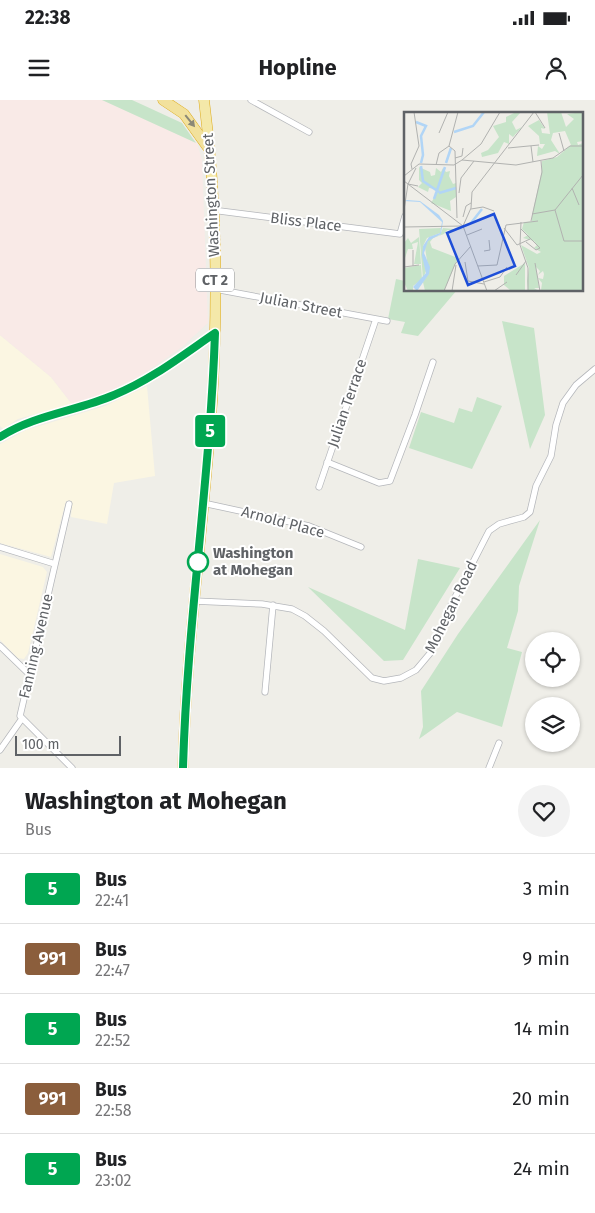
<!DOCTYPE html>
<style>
:root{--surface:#fff;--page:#f2f2f2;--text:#202124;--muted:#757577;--line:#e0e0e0}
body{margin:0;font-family:"Fira Sans",sans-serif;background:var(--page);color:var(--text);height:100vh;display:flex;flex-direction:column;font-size:19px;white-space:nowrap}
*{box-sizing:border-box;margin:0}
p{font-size:16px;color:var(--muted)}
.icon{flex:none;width:28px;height:28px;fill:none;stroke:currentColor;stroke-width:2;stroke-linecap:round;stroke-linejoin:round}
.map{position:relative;height:668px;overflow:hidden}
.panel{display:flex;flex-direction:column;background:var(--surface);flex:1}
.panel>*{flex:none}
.badge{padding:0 10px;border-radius:4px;font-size:18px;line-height:32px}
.controls{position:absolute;left:525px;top:532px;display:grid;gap:10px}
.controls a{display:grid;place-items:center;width:55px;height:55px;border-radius:50%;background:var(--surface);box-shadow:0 1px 4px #0004;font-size:25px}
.scale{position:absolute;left:15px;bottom:12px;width:106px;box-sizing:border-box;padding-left:5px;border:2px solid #5f6266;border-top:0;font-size:14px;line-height:18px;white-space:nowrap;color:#5f6266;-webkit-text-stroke:4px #fff;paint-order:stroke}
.map>.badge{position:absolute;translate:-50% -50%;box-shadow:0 0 0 2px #fff}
.round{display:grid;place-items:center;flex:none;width:52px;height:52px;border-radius:26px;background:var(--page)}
.headline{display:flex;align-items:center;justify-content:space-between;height:85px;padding:0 25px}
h1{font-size:24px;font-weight:700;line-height:38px}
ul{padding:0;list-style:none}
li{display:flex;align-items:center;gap:15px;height:70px;padding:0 25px;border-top:1px solid var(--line)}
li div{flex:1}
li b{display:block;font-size:19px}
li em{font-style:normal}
li .badge{min-width:55px;font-weight:700;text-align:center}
.status{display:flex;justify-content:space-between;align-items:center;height:35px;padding:0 25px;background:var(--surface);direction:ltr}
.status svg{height:14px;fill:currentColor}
header{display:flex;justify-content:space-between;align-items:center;height:65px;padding:0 25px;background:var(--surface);font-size:22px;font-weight:700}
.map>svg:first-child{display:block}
.commercial{fill:#fbf6e2}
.medical{fill:#f9eae7}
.green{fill:#c7e4c9}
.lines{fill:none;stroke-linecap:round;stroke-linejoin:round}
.minor-casing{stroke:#b5b7bb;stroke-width:7}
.tertiary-casing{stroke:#b5b7bb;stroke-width:8}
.trunk-casing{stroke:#deaa19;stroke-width:11}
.motorway-casing{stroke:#deaa19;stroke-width:11}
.minor{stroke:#fff;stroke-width:5.5}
.tertiary{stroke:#fff;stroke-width:7}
.trunk{stroke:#f4e8a9;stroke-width:10}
.motorway{stroke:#f2e19c;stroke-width:10}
.oneway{fill:#8b8876}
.line-casing{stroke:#fff;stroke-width:11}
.line{stroke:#00a651;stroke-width:8}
.stop-dot{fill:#fff;stroke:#00a651;stroke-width:2.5}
.labels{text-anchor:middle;stroke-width:4;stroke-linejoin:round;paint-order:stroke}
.shield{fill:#fff;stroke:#8f9194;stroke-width:1}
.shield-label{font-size:14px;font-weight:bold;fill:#5f6266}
.street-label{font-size:15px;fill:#5f6266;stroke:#fff}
.stop-label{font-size:15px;font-weight:bold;fill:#5f6266;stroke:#fff;text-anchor:start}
.inset-river{fill:none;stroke:#b1d5f6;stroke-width:2.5}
.inset-road{fill:none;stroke:#b1b2b0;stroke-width:1}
.view{fill:#1d4ed8;fill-opacity:0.15;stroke:#1d4ed8;stroke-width:2.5}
.inset-edge{fill:none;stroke:#5f6266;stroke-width:2.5}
</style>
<div class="status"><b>22:38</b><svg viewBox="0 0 49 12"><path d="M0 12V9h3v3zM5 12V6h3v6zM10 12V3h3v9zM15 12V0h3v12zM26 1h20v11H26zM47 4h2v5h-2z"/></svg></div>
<header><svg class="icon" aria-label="menu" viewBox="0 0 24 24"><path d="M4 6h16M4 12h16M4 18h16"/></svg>Hopline<svg class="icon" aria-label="person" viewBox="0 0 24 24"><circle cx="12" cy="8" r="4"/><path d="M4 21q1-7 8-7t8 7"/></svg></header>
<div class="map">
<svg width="595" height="668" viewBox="0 0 595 668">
<rect width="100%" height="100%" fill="#efeee8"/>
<path class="commercial" d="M 0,235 L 51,277 L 72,304 L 18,319 L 3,329 L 0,326 Z
M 147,286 L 155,376 L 114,383 L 107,424 L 71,417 L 72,403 L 66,401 L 51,457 L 0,443 L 0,344 L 26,330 L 105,306 Z
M 0,454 L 43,467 L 47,472 L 28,553 L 24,559 L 18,558 L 0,540 Z"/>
<path class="medical" d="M 0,0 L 102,0 L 197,43 L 202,60 L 208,223 L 182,247 L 139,277 L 108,292 L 72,304 L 51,277 L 0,235 Z"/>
<path class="green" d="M 102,0 L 132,0 L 143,5 L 182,23 L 196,43 Z
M 396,179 L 405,181 L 405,190 L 457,190 L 418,236 L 401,233 L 405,222 L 388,219 Z
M 502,221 L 534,228 L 545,315 L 530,349 Z
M 477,297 L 502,306 L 472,369 L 409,348 L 421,312 L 454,323 L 459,308 L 472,312 Z
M 540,420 L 519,486 L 518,511 L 507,548 L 522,552 L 502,627 L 457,612 L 419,639 L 423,627 L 421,591 L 458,534 Z
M 418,459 L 460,468 L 403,560 L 384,561 L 308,487 L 405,530 Z"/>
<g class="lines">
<g class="minor-casing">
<path id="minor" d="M 251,0 L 309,32
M 212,110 L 400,134 L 405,116
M 215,189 L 387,221
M 327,362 L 379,383 L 390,381 L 415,315 L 433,262
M 319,387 L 376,219
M 203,403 L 309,426 L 361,447
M 69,404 L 20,616 L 72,668
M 0,447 L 55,464
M 194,501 L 262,504 L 292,509 L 305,516 L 324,531 L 372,578 L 384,581 L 401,578 L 416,570 L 432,551 L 450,507 L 489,431 L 499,424 L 524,417 L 530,412 L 536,386 L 551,356 L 556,325 L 563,303 L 576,285 L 595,269
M 0,546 L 29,574
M 265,592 L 273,505
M 0,650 L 21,620
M 489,668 L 499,643"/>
</g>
<g class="tertiary-casing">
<path id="tertiary" d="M 0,337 C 34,315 77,311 114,295 C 151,280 183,255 215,233"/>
</g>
<g class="trunk-casing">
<path id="trunk" d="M 183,668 C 186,546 204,424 212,302 C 218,202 217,99 204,0"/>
</g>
<g class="motorway-casing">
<path id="motorway" d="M 163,0 L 184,14 L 209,49"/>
</g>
<use href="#minor" class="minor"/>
<use href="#tertiary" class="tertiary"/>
<use href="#trunk" class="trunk"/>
<use href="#motorway" class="motorway"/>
</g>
<defs><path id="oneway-solid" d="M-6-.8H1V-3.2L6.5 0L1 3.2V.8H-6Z" transform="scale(1.25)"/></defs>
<use class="oneway" href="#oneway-solid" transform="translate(190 21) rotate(51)"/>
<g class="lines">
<g class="line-casing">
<path id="line" d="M 0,337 C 34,315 77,311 114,295 C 151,280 183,255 215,233 C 210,379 187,523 183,668"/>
</g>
<use href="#line" class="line"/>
</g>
<circle class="stop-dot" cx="198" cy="462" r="10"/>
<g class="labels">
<rect class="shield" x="196" y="168.5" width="38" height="23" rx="4"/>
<g class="shield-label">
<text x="215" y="185">CT 2</text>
</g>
<g class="street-label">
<text transform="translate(211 95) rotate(-93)" y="5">Washington Street</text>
<text transform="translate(306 122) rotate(7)" y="5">Bliss Place</text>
<text transform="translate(301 205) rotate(11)" y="5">Julian Street</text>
<text transform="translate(347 303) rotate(-71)" y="5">Julian Terrace</text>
<text transform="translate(283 422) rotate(15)" y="5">Arnold Place</text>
<text transform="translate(451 507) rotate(-64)" y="5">Mohegan Road</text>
<text transform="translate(36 546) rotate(-77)" y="5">Fanning Avenue</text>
</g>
<g class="stop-label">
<text x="213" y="458">Washington<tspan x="213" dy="17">at Mohegan</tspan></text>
</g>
</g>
<g transform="translate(404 12)">
<rect width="179" height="179" fill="#efeee8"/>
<path d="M 112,0 L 117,0 L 108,10 L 112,18 L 118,15 L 109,25 L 105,22 L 105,32 L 100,30 L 94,41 L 78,45 L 77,41 L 84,38 L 95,25 L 89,14 L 102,10 L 102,5 ZM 143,0 L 157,0 L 162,15 L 170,7 L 163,2 L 179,0 L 179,29 L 173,30 L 174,33 L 179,31 L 179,179 L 137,178 L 138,171 L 134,166 L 139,167 L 140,162 L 139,159 L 134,163 L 136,159 L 132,155 L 135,176 L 130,176 L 135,179 L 124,179 L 123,169 L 125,156 L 117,133 L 133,142 L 137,140 L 130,136 L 133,133 L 130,129 L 119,126 L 124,123 L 118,117 L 120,110 L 132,109 L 128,109 L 128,103 L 138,58 L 138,49 L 153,45 L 167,33 L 161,19 L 149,21 L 147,28 L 156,42 L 151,39 L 133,44 L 134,34 L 138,37 L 141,32 L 136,32 L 135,24 L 124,14 L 135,8 L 141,17 L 137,16 L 138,21 L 146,22 ZM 15,55 L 26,60 L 27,64 L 31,63 L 32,56 L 37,60 L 39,56 L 42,60 L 46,59 L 45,64 L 49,72 L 52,71 L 52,85 L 46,89 L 47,99 L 27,91 L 34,79 L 31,77 L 25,76 L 24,80 L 14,75 L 18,71 L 15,68 ZM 37,116 L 36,121 L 23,126 L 19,134 L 22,159 L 19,167 L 15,117 ZM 39,116 L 60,118 L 43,118 L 40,122 L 29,126 L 26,130 L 28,136 L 54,146 L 40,179 L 21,179 L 19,170 L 25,161 L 21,136 L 24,128 L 27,126 L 36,123 ZM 15,125 L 17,152 L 10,152 L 14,130 L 8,132 L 9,137 L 4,137 L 0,149 L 0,131 L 4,126 L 7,131 ZM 121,151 L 121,179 L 106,178 L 100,173 L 100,164 ZM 17,153 L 18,167 L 9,174 L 9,179 L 4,179 L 0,170 L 0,156 Z" fill="#c7e4c9"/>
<path d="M 3,88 L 16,89 L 35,103 L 39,109 L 37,122 L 24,129 L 20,141 L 26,155 L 25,162 L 13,179 L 9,175 L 22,161 L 18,144 L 19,134 L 25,125 L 36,121 L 38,110 L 16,90 L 0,89 Z" fill="#b1d5f6"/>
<path class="inset-river" d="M 12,10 L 22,14 L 17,24 L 19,43 L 17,51M 50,20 L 69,14 L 80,0M 42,51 L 47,36M 17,54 L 19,69 L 35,80M 35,81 L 52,76M 30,87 L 41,55M 67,111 L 78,97"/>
<path class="inset-road" d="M 131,0 L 141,16M 35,21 L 44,0M 155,21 L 160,39M 127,34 L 129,50M 104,36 L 135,33M 51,46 L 58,44 L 59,36M 58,48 L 112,53 L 149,46 L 166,34 L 179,34M 32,53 L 35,41 L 45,34M 12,56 L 4,72 L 14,74M 8,57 L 7,52 L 15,34 L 10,0M 0,64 L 15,52 L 50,53 L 58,48 L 77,32 L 96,0M 0,69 L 59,114 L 67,96 L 68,80 L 130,0M 168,76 L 175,93M 55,81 L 57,66 L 70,49M 67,97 L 79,95 L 90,99M 0,98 L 4,72M 151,98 L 160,129 L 179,129M 151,98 L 179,63M 128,102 L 151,98M 59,105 L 62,94 L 67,91M 53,106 L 51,39 L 45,34 L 54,0M 127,109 L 138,60 L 137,49M 117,110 L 116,133 L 124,156 L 124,179M 59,114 L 83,179M 0,115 L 59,114M 100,116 L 113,133 L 126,127M 117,117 L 136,136M 63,123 L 78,117M 122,130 L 132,138 L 136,136M 80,139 L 86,138 L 85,128M 61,150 L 64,169M 131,151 L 136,179M 9,154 L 9,138M 74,154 L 93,153 L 102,113 L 134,109M 0,155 L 15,153M 112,163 L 122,149M 64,169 L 80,172M 80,170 L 96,165 L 103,155M 40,179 L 51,152 L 67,134M 48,179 L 52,153M 90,179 L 103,170"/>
<path class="view" d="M 90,102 L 111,154 L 64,173 L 43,121 Z"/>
<rect width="179" height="179" class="inset-edge"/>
</g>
</svg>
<div class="controls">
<a><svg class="icon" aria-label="locate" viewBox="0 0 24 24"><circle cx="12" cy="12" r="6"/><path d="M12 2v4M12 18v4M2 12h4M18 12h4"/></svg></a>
<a><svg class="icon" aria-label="layers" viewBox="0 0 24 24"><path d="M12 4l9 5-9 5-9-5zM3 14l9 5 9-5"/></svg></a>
</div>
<div class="scale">100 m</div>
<b class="badge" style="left:210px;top:331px;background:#00a651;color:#fff">5</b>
</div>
<section class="panel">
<div class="headline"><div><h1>Washington at Mohegan</h1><p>Bus</p></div><a class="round"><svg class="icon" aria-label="heart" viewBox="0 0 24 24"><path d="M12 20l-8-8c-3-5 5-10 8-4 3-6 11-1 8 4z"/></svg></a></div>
<ul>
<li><span class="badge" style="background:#00a651;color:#fff">5</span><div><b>Bus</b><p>22:41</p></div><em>3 min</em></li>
<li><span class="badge" style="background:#8b5e3c;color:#fff">991</span><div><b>Bus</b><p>22:47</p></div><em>9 min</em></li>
<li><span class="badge" style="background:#00a651;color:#fff">5</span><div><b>Bus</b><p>22:52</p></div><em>14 min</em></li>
<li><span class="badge" style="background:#8b5e3c;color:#fff">991</span><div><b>Bus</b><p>22:58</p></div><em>20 min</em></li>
<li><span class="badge" style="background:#00a651;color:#fff">5</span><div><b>Bus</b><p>23:02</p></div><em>24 min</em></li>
</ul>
</section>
